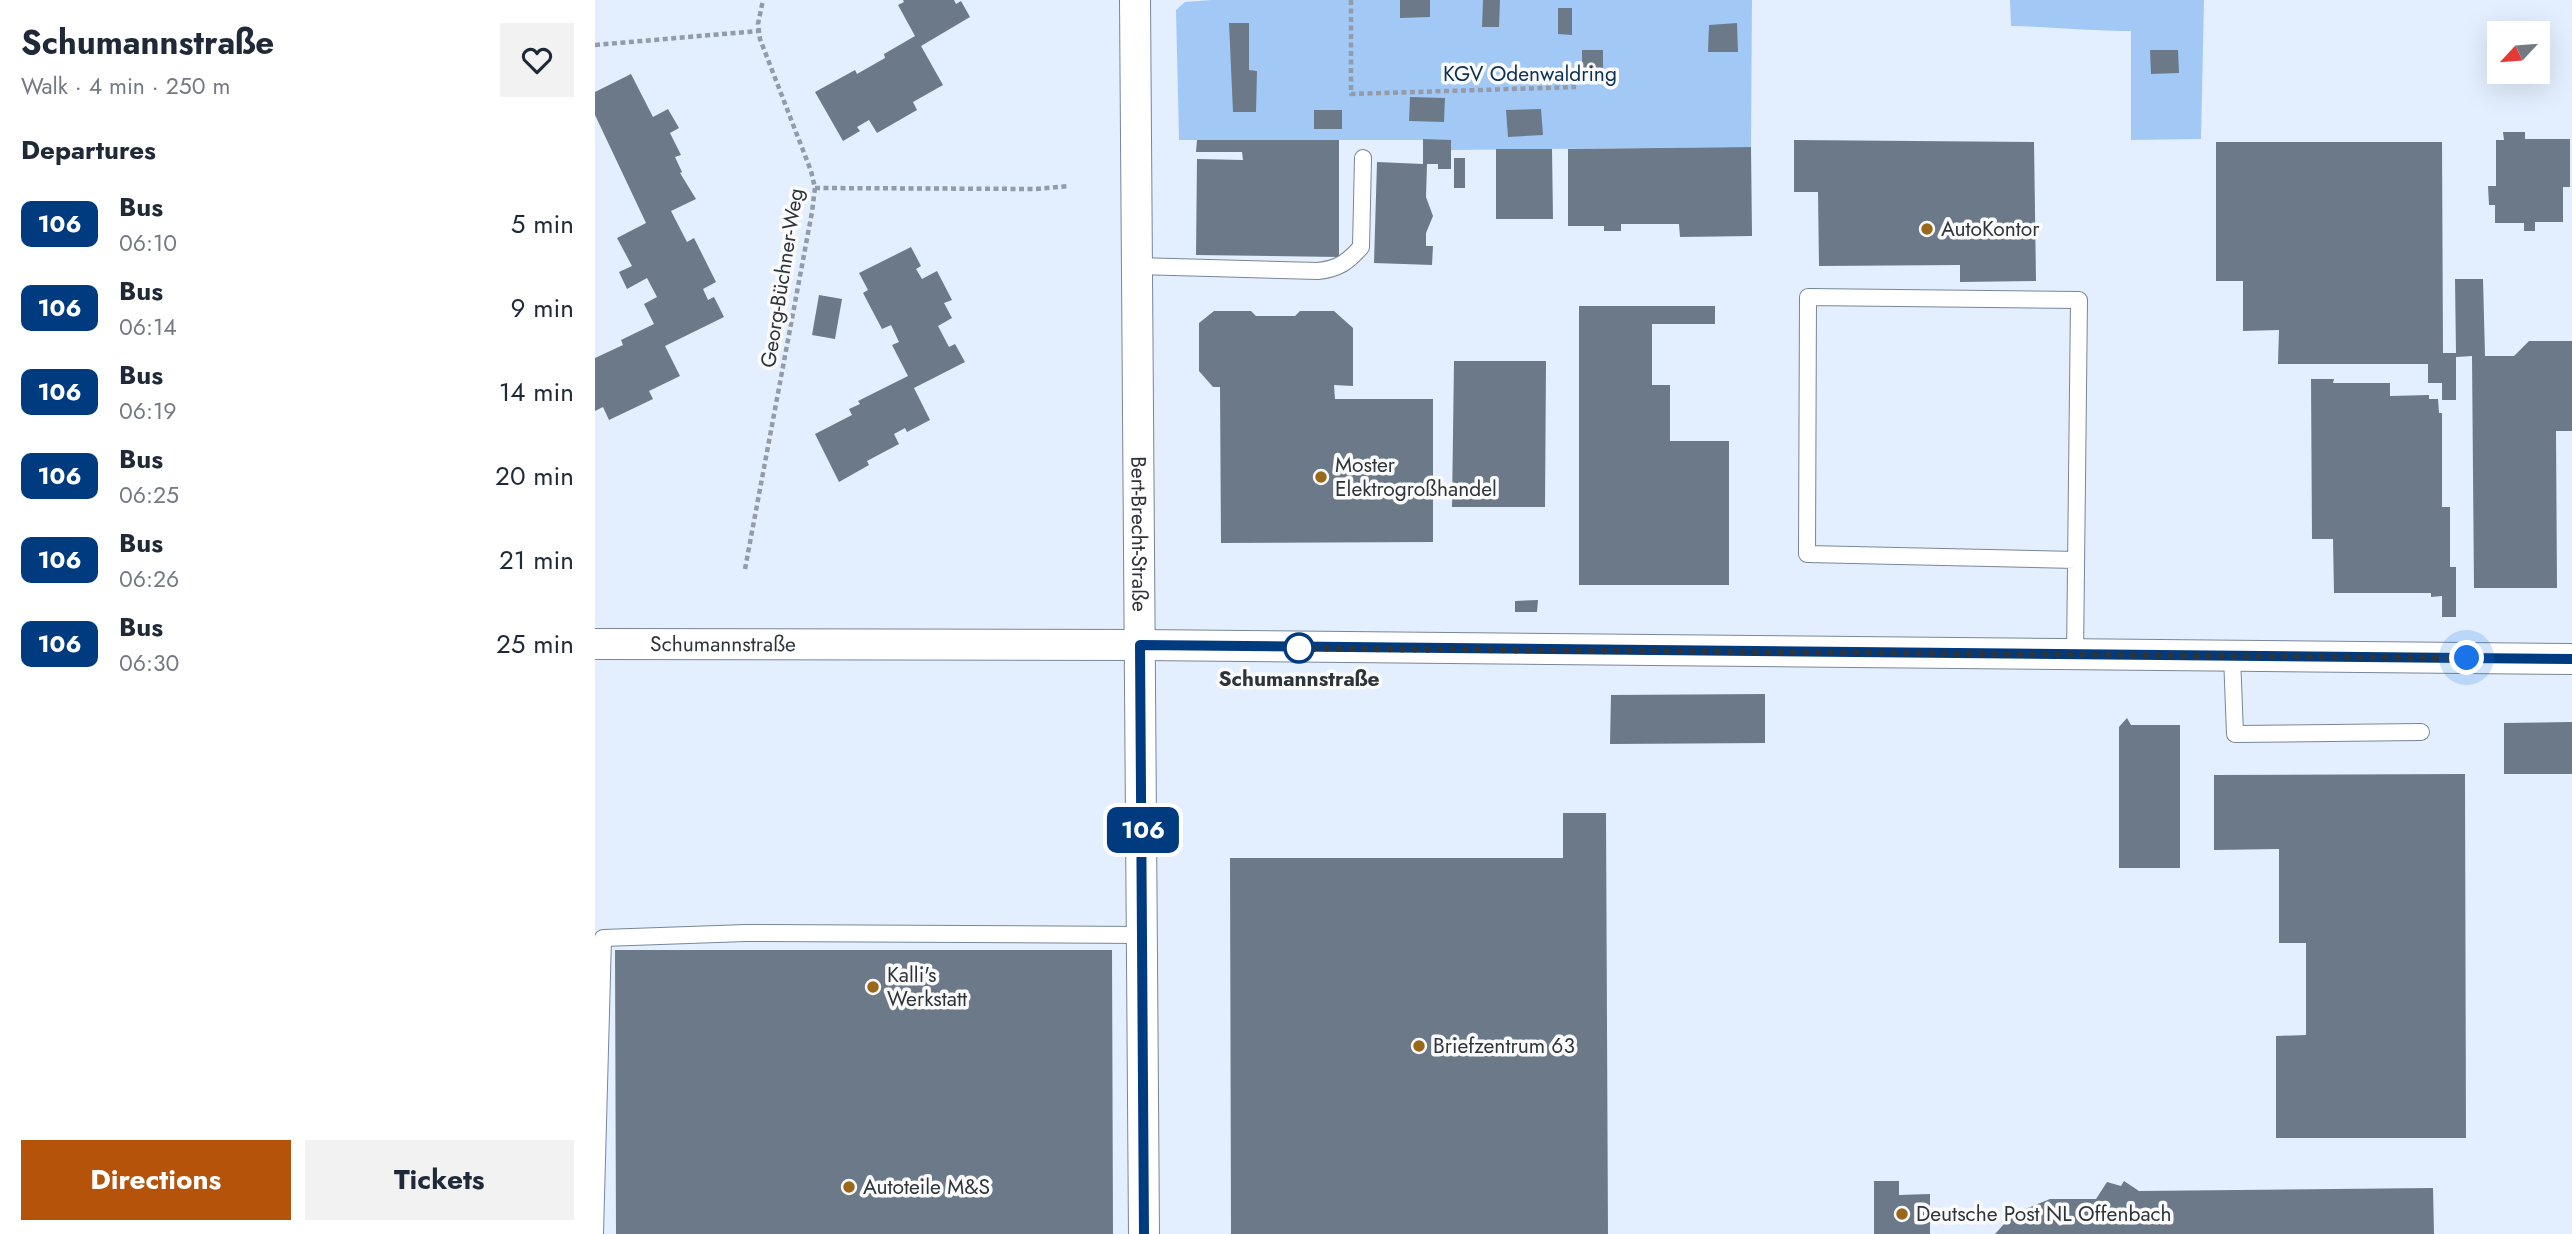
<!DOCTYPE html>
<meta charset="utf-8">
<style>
:root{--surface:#fff;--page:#f2f2f3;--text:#1f2937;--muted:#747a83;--accent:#b45309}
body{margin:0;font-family:Jost,sans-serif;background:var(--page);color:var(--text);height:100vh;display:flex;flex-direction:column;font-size:26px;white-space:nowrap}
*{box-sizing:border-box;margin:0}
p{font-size:23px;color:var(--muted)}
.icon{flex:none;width:38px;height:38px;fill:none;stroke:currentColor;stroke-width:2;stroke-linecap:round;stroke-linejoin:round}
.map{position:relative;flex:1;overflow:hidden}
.sheet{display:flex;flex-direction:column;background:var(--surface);width:595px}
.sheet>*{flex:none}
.badge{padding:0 14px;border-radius:10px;font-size:24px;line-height:46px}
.needle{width:46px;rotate:244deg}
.buttons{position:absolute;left:1892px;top:21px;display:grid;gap:14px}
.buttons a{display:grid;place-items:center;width:63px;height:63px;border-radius:0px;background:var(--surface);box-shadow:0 7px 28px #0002;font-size:35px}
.you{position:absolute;width:35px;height:35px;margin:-18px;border:5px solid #fff;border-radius:50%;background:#1a73e8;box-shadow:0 0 0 10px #1a73e833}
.map>.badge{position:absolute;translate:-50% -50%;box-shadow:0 0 0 4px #fff}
h2{padding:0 21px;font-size:26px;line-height:63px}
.round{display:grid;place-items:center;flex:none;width:74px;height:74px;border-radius:0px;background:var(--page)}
.headline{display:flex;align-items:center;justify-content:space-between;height:119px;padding:0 21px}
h1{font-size:33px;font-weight:700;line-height:52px}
.cta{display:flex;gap:14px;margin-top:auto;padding:14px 21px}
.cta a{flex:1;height:80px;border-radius:0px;background:var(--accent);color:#fff;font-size:28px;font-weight:700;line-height:80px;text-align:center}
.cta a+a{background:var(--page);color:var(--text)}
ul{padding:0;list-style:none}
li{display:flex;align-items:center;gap:21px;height:84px;padding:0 21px}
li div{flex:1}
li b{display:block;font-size:26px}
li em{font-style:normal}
li .badge{min-width:77px;font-weight:700;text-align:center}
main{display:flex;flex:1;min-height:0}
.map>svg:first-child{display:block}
.green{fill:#a2c9f6}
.building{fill:#6b7989}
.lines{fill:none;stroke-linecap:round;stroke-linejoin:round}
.lane-casing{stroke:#788696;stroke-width:18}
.street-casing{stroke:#788696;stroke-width:32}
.path{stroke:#929ba7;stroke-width:4.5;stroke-dasharray:5 3.5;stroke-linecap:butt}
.lane{stroke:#fff;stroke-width:16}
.street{stroke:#fff;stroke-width:30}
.line-casing{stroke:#fff;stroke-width:16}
.line{stroke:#003b80;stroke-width:10}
.walk{stroke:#2e343b;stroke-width:7;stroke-dasharray:0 12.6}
.poi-dot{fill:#99681b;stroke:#fbfbfb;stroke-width:2.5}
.stop-dot{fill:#fff;stroke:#003b80;stroke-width:3.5}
.labels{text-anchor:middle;stroke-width:7;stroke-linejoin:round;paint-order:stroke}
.park-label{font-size:21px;fill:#0c3156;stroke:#fbfbfb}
.poi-label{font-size:21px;fill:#2e343b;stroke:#fbfbfb;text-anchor:start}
.street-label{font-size:21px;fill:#2e343b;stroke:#fbfbfb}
.stop-label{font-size:21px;font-weight:bold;fill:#2e343b;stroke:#fbfbfb}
</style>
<main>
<section class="sheet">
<div class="headline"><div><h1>Schumannstraße</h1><p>Walk · 4 min · 250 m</p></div><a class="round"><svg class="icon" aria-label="heart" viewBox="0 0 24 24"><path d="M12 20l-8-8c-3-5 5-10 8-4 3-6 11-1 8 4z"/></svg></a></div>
<h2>Departures</h2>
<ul>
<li><span class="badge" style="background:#003b80;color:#fff">106</span><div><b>Bus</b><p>06:10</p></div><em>5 min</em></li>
<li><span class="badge" style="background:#003b80;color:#fff">106</span><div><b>Bus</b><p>06:14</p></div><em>9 min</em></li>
<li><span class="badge" style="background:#003b80;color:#fff">106</span><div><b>Bus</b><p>06:19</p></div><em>14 min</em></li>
<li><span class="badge" style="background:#003b80;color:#fff">106</span><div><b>Bus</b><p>06:25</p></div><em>20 min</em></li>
<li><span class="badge" style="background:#003b80;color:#fff">106</span><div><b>Bus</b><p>06:26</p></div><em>21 min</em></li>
<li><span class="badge" style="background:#003b80;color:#fff">106</span><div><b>Bus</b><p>06:30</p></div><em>25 min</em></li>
</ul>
<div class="cta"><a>Directions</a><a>Tickets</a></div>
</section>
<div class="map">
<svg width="1977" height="1234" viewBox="0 0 1977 1234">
<rect width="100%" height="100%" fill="#e3effe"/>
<path class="green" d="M 616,0 L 1157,0 L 1156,147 L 856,150 L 855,140 L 584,140 L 581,10 L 590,2 Z
M 1415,0 L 1609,0 L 1606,139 L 1536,140 L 1536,31 C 1495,31 1457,27 1416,26 Z"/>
<path class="building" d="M 308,0 L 359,0 L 361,4 L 366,1 L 375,17 L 326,46 L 348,85 L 318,102 L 322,110 L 282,133 L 274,120 L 262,127 L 265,131 L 248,141 L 220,92 L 260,70 L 262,74 L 290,58 L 289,54 L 320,36 L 303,5 L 309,2 Z
M 805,0 L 835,0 L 835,17 L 805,18 Z
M 888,0 L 905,0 L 904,27 L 887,27 Z
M 963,8 L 977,8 L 977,35 L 963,34 Z
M 634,23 L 654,23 L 654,70 L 662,71 L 661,112 L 638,112 Z
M 1142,23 L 1143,52 L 1113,52 L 1114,25 Z
M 987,50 L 1008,50 L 1008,73 L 987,73 Z
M 1555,50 L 1583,50 L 1584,73 L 1556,74 Z
M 36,74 L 58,117 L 73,109 L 84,128 L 75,133 L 86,155 L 80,157 L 87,172 L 85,173 L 101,199 L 76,211 L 92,242 L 99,238 L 121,282 L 108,289 L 113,300 L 119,297 L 129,317 L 70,346 L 85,376 L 54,391 L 58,399 L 14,420 L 8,407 L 0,411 L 0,358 L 28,345 L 26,340 L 59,324 L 49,304 L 62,297 L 52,278 L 32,289 L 24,272 L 37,266 L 22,238 L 51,223 L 0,115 L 0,92 Z
M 815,97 L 850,98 L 849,122 L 814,121 Z
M 946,109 L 948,135 L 913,137 L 911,110 Z
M 719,110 L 747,110 L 747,129 L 719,129 Z
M 1908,132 L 1930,132 L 1930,139 L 1975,139 L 1975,187 L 1968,187 L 1968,222 L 1940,222 L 1940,231 L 1929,231 L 1929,223 L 1900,223 L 1900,205 L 1894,205 L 1893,186 L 1901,186 L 1901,140 L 1909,140 Z
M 828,139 L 856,140 L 856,169 L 843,169 L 843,164 L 832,164 L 831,197 L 838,216 L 831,233 L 831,246 L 838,246 L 837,265 L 779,263 L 782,162 L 828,164 Z
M 602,140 L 744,140 L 744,257 L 601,255 L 602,159 L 648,160 L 647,152 L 601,152 Z
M 1199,140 L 1439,142 L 1441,281 L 1365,282 L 1365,265 L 1224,266 L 1223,192 L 1199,192 Z
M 1621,142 L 1847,142 L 1848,353 L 1861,353 L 1860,279 L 1888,279 L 1890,356 L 1919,356 L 1934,341 L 1977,341 L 1977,431 L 1961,431 L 1962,588 L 1879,588 L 1877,356 L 1861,357 L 1861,400 L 1847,400 L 1847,383 L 1833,383 L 1833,364 L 1683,364 L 1684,330 L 1648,331 L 1648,281 L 1621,281 Z
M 1156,147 L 1157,236 L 1085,237 L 1084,224 L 1026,224 L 1026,231 L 1009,231 L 1009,226 L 973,226 L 973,149 Z
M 901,149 L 957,149 L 958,219 L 901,219 Z
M 859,158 L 870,158 L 870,188 L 859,188 Z
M 316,247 L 326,266 L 321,269 L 327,279 L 342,271 L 357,300 L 349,303 L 357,318 L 343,326 L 354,347 L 360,344 L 370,362 L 319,388 L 335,420 L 312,432 L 310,428 L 299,434 L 304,444 L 272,461 L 274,465 L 244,482 L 220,434 L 257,415 L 254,409 L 265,404 L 263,401 L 313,376 L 297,345 L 304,342 L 296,325 L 287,329 L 268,293 L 273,290 L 264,273 Z
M 224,295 L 247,299 L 240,339 L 217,335 Z
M 984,306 L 1120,306 L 1120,324 L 1057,324 L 1057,385 L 1075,385 L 1075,441 L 1134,441 L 1134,585 L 984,585 Z
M 619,311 L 656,311 L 661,316 L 700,316 L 705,311 L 739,311 L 758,328 L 758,386 L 739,385 L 740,399 L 838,399 L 838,542 L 626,543 L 625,387 L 618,387 L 604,371 L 604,323 Z
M 859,361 L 951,361 L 950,507 L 857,507 Z
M 1716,379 L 1739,379 L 1738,383 L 1795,383 L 1795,396 L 1834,395 L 1834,399 L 1843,399 L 1844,413 L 1847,413 L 1847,507 L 1855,507 L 1855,567 L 1861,567 L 1861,617 L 1847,617 L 1847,596 L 1836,597 L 1836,593 L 1739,593 L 1738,539 L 1717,539 Z
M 943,600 L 942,612 L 920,612 L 920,601 Z
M 1170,694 L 1170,743 L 1015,744 L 1016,695 Z
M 1532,718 L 1536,725 L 1585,725 L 1585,868 L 1524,868 L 1524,727 Z
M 1977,722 L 1977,774 L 1909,774 L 1909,723 Z
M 1870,774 L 1871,1138 L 1681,1138 L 1681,1036 L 1711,1035 L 1711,943 L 1684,943 L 1684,849 L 1619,850 L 1619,775 Z
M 968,813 L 1011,813 L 1013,1234 L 636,1234 L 635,858 L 968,858 Z
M 20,950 L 517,950 L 518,1234 L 21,1234 Z
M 1279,1181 L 1304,1181 L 1304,1195 L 1335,1194 L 1335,1234 L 1279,1234 Z
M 1529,1181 L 1544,1191 L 1838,1188 L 1839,1234 L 1400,1234 L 1418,1214 L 1455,1199 L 1501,1199 L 1512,1182 L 1526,1186 Z"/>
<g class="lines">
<g class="lane-casing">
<path id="lane" d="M 542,266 L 723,271 C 743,269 753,262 766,247 L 768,158
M 1480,655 C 1482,537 1483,419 1484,300 L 1213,297 L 1212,554 L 1481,560
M 1637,656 L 1640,734 L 1826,732
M 0,1234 L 8,938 L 151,933 L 548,935"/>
</g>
<g class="street-casing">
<g id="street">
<path id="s1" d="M 540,0 L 549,1234"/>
<path id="s2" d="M 0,644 L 545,645 L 1977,659"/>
</g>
</g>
<path class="path" d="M 756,0 L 756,94 L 981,87
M 0,45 L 163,31
M 220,188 L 440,189 L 474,186
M 150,569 L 217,212 L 220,188 L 216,171 L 165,39 L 163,24 L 168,0"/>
<use href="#lane" class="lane"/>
<use href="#street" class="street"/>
</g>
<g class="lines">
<g class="line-casing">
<path id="line" d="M 549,1234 L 545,645 L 1977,659"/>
</g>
<use href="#line" class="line"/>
<path class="walk" d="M 704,648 L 699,648 L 1872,658"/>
</g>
<g class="poi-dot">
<circle cx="1332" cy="229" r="7"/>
<circle cx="726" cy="477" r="7"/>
<circle cx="278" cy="987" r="7"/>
<circle cx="824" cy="1046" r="7"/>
<circle cx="254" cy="1187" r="7"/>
<circle cx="1307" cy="1214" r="7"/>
</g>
<circle class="stop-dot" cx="704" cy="648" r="14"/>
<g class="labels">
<g class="park-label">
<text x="935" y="81">KGV Odenwaldring</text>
</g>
<g class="poi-label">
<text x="1346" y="236">AutoKontor</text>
<text x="740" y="472">Moster<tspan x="740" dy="24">Elektrogroßhandel</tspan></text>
<text x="292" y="982">Kalli's<tspan x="292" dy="24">Werkstatt</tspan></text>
<text x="838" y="1053">Briefzentrum 63</text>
<text x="268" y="1194">Autoteile M&amp;S</text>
<text x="1321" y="1221">Deutsche Post NL Offenbach</text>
</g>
<g class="street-label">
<text transform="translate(187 278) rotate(-81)" y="7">Georg-Büchner-Weg</text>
<text dy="7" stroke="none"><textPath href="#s1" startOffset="534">Bert-Brecht-Straße</textPath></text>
<text dy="7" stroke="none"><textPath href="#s2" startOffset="128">Schumannstraße</textPath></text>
</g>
<g class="stop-label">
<text x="704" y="686">Schumannstraße</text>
</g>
</g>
</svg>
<div class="buttons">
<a><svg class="needle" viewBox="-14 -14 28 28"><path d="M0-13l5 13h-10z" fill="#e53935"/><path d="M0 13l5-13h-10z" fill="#747a83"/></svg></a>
</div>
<div class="you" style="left:1872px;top:658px"></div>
<b class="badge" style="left:548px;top:830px;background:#003b80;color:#fff">106</b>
</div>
</main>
